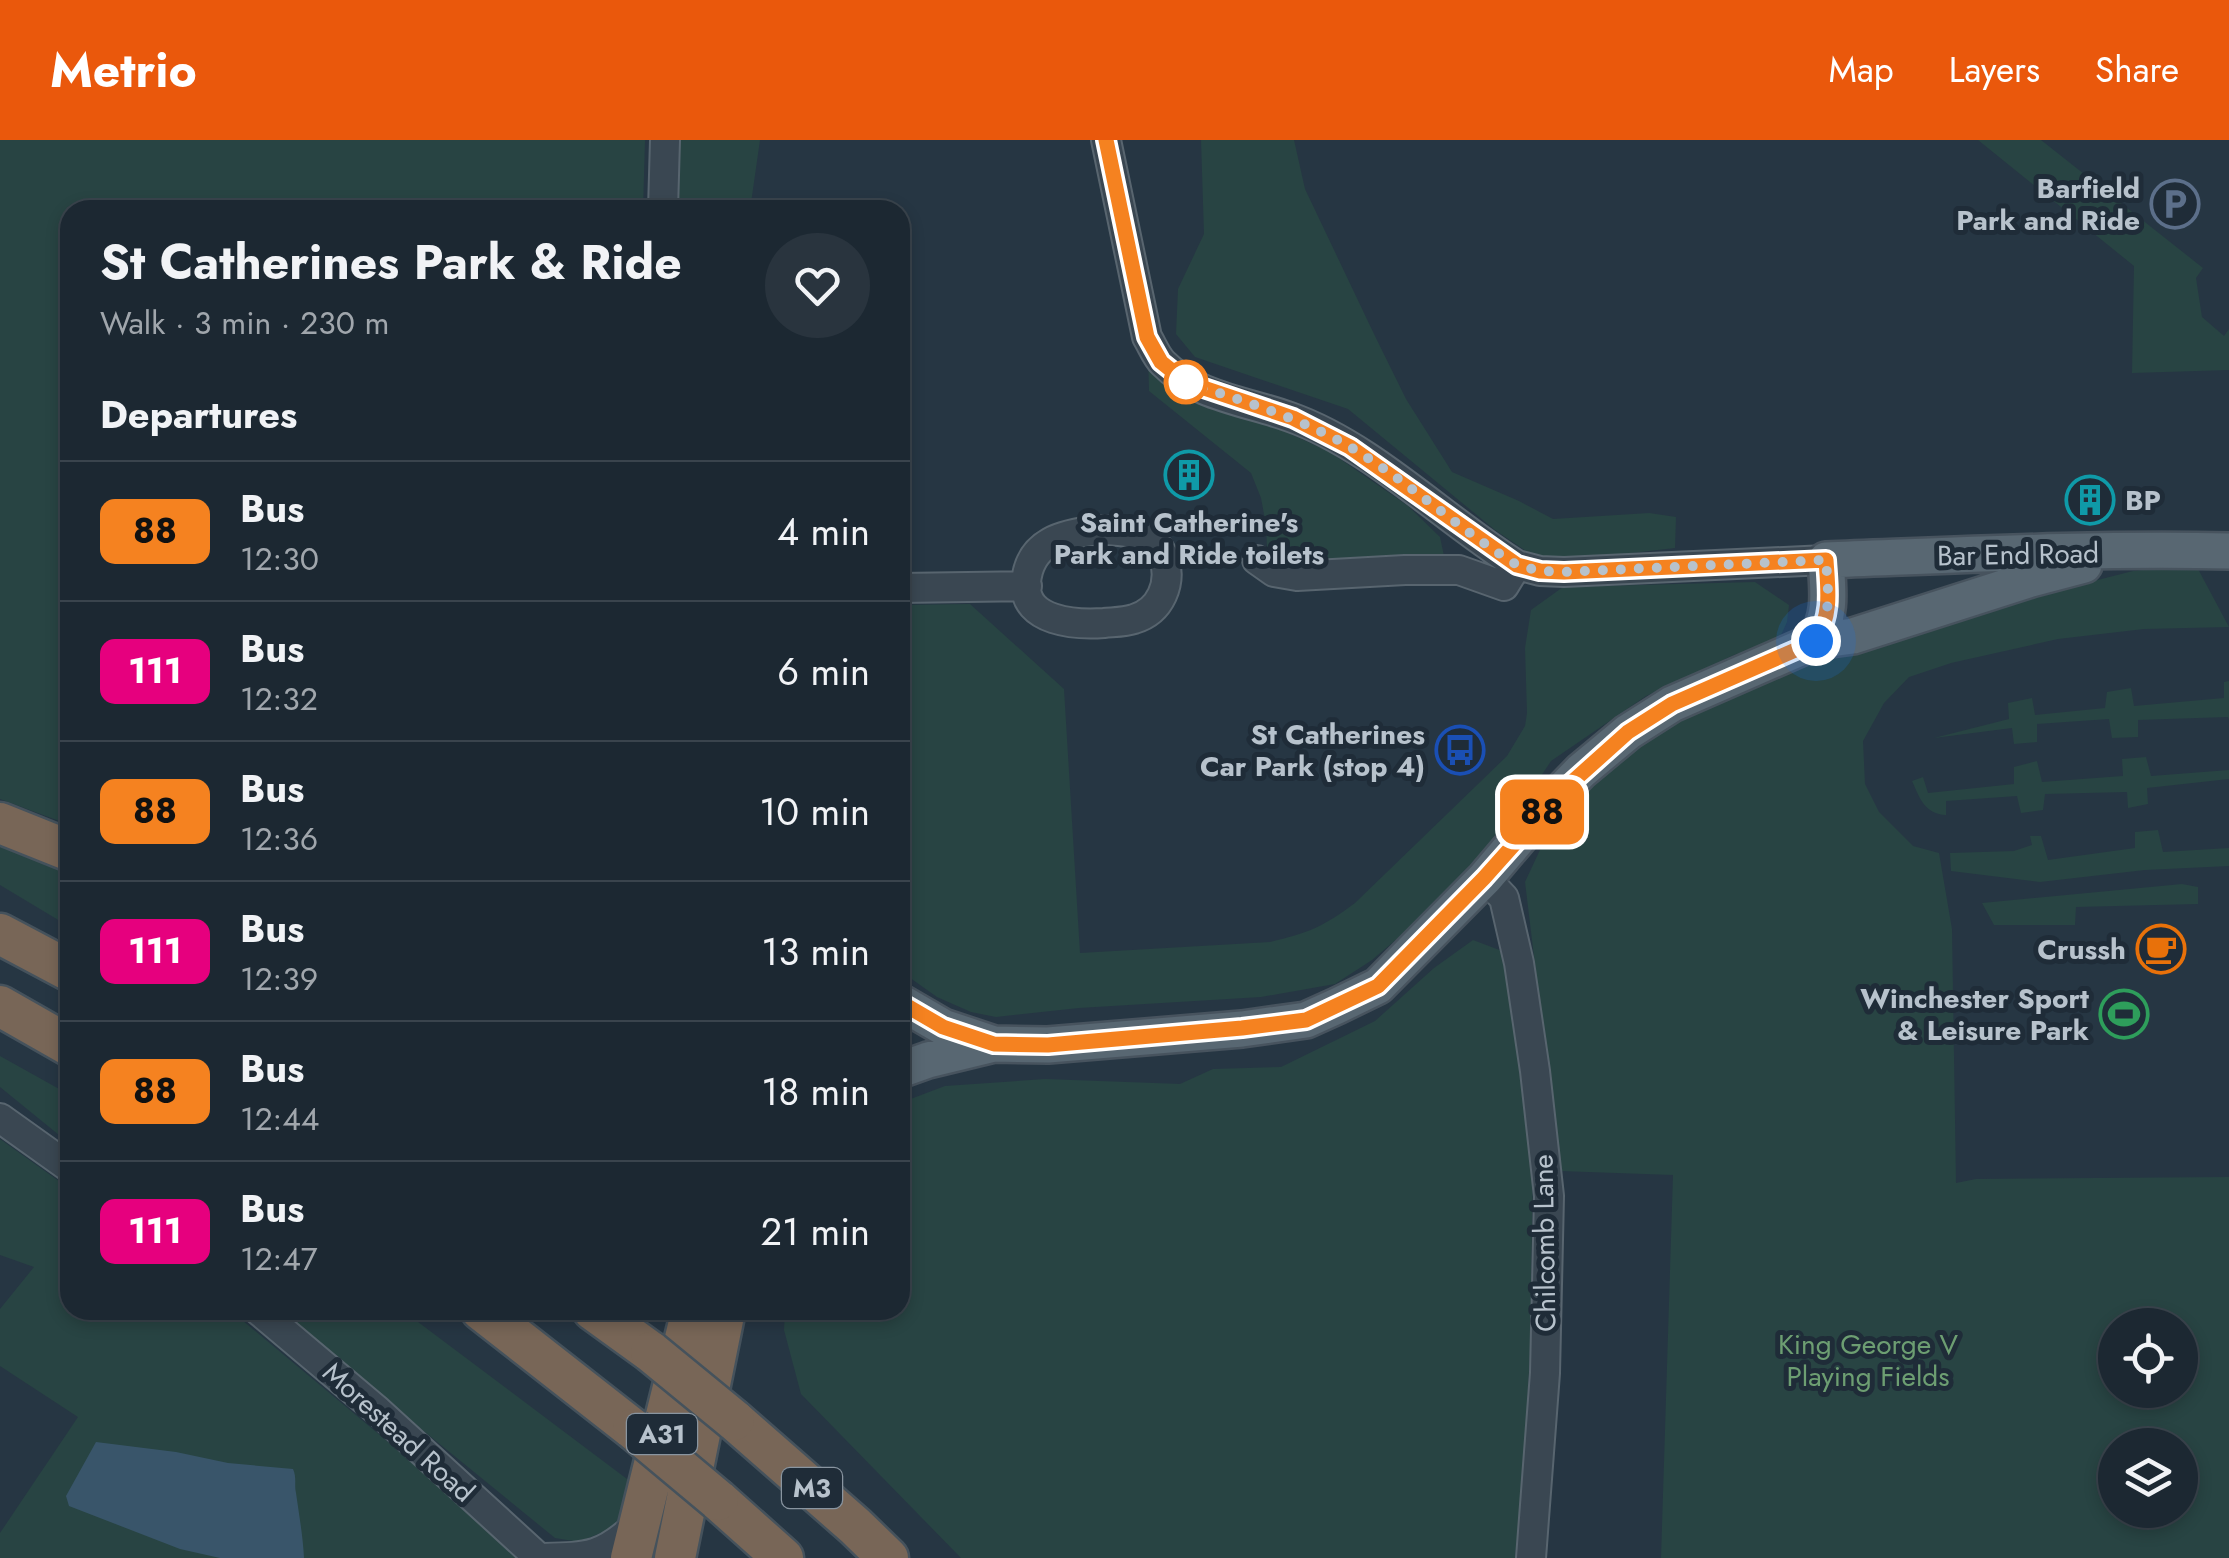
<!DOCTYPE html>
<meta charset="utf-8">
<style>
:root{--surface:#1c2832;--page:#29343e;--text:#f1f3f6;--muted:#a0a6ac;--line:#3a444d;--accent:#ea580c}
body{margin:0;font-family:Jost,sans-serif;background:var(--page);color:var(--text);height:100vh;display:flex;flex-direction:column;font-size:38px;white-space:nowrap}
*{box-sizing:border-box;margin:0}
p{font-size:32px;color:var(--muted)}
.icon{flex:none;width:55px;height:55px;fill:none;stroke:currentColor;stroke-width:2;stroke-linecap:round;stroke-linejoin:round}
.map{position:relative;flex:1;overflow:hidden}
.side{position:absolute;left:60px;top:60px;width:850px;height:1120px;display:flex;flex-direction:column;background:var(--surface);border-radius:30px;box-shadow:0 5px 15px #0003,0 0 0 2px var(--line)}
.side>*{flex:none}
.badge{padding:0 20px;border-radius:15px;font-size:35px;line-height:65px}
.fabs{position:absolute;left:2098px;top:1168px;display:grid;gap:20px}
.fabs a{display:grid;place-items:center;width:100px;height:100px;border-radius:50%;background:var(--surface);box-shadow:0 5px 15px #0003,0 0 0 2px var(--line);font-size:50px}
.you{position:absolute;width:50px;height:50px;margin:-25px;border:8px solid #fff;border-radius:50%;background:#1a73e8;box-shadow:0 0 0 15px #1a73e833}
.map>.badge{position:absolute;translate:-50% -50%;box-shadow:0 0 0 5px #fff}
h2{padding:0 40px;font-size:38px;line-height:90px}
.round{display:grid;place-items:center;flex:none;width:105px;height:105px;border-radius:52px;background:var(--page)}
.head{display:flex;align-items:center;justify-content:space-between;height:170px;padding:0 40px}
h1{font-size:48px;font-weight:700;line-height:75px}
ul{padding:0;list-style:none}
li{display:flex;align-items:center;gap:30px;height:140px;padding:0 40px;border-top:2px solid var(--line)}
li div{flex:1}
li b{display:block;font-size:38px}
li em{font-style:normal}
li .badge{min-width:110px;font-weight:700;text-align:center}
header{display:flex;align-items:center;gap:60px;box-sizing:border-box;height:140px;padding:0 50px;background:var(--accent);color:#fff}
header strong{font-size:48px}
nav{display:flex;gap:55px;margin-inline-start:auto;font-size:35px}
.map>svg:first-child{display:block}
.green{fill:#284443;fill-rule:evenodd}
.water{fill:#39556a}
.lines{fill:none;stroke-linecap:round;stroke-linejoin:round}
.minor-casing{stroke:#58656f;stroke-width:32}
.major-casing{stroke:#47535e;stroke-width:40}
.highway-casing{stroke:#45525c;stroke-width:45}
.minor{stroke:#3a4752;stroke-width:28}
.major{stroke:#586772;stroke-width:35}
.highway{stroke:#786657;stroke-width:40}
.highway-bridge-casing{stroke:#45525c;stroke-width:45;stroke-linecap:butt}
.highway-bridge{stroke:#786657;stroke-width:40}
.line-casing{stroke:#fff;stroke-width:22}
.line{stroke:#f58220;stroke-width:15}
.walk{stroke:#b7c2cc;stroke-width:10;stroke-dasharray:0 18}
.stop-dot{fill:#fff;stroke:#f58220;stroke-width:5}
.labels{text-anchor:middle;stroke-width:10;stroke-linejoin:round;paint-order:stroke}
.shield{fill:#1f2c38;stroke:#8995a0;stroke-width:2.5}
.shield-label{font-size:25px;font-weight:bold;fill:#b7c2cc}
.poi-label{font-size:28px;font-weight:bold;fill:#b7c2cc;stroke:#1f2c38;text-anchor:end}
.street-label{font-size:28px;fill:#b7c2cc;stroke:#1f2c38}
.park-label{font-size:28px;fill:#6d9e72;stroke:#1f2c38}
</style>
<header>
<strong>Metrio</strong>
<nav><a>Map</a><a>Layers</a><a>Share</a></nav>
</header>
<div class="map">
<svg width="2229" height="1418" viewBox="0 0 2229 1418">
<rect width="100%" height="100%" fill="#263643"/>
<path class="green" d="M 0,0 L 645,0 L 643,70 L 70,70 L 70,685 L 0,659 Z
M 672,0 L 760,0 L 750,70 L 669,70 Z
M 1201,0 L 1294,0 L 1305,49 L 1374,194 L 1406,259 L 1452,332 L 1519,361 L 1553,379 L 1649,373 L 1676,377 L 1675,408 L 1544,423 L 1495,390 L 1348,269 L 1195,217 L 1176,194 L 1178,149 L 1204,94 Z
M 1978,0 L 2041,0 L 2203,128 L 2196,138 L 2202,177 L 2224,196 L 2229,189 L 2229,230 L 2132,233 L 2134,126 Z
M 1148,210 L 1251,276 L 1330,312 L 1408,366 L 1440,397 L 1444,416 L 1337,421 L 1293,418 L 1267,407 L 1266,385 L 1261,358 L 1251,333 L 1149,251 Z
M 2162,428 L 2198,429 L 2229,487 L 2144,489 L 2058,499 L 1951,523 L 1909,537 L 1884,563 L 1863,601 L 1865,644 L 1879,672 L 1913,706 L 1939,713 L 1952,789 L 1956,1043 L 1976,1039 L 2229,1037 L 2229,1418 L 1661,1418 L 1673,1035 L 1560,1031 L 1525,742 L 1546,697 L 1604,629 L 1683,569 L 1833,513 L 2000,465 L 2133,431 ZM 2115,1185 L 2180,1185 L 2180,1250 L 2115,1250 ZM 2115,1305 L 2180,1305 L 2180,1370 L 2115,1370 Z
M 1755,442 L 1789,465 L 1787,482 L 1782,493 L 1772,503 L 1763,508 L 1736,514 L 1646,556 L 1551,621 L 1503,693 L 1438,764 L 1372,820 L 1335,844 L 1261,857 L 1079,868 L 996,877 L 971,872 L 937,857 L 913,840 L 900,826 L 900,465 L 970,464 L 1064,549 L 1080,813 L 1270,802 C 1308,793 1323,787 1355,763 L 1507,616 L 1525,586 L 1527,573 L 1525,508 L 1531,470 L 1563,447 Z
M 2229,541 L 2229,579 L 2228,577 L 2138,580 L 2138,597 L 2112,598 L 2109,579 L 2037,584 L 2037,602 L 2014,604 L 2012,588 L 1934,598 L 2009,579 L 2008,563 L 2032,558 L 2035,575 L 2105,568 L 2107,552 L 2131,548 L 2134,566 L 2224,558 L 2224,542 Z
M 2146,617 L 2151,636 L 2229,630 L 2229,639 L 2147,648 L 2148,664 L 2128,668 L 2127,652 L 2045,654 L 2043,670 L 2021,673 L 2017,656 L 1946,661 L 1946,675 C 1925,674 1920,659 1912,641 L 1923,637 L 1928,653 L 2014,644 L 2014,627 L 2037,621 L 2042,642 L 2123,636 L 2122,619 Z
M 2158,690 L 2163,712 L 2229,708 L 2229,726 L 2145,730 L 2040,742 L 1951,731 L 1950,713 L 2014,711 L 2032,705 L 2030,696 L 2041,696 L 2048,720 L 2135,708 L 2135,692 Z
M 0,701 L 19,706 L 70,731 L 70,787 L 0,745 Z
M 2182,744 L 2198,747 L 2198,764 L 2076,767 L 2075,785 L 1994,785 L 1982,763 Z
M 1473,800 L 1502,811 L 1534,954 L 1530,1213 L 1523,1344 L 1515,1418 L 961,1418 L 801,1254 L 784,1190 L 785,1170 L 900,1170 L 900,963 L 945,946 L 1045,939 L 1180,944 L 1213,929 L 1281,927 L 1375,881 L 1434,828 Z
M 0,916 L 70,955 L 70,1004 L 0,947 Z
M 0,999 L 70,1049 L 70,1170 L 230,1170 L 381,1296 L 521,1418 L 0,1418 L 0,1393 L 78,1277 L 0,1226 L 0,1169 L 34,1127 L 0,1115 Z
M 275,1170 L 402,1170 L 631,1342 L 624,1383 L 579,1402 L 555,1398 Z"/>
<path class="water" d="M 96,1302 L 176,1312 L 228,1323 L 293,1329 C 297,1338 294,1344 296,1353 C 299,1375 303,1396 304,1418 L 220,1418 L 180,1409 L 69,1366 L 66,1356 Z"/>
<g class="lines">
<g class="minor-casing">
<path id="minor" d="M 1106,0 L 1147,197 C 1152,205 1156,216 1163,223 C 1195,256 1249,262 1290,277 C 1372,306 1443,379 1517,425 L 1540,431 L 1564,432 L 1826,420
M 663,70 L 665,0
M 1098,390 C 1122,390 1155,392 1164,418 C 1172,443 1161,471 1134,479 C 1125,482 1114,482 1104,483 C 1077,485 1023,482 1026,443 C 1029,401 1064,394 1098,390 Z
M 1257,420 L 1274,432 L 1297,436 L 1405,430 L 1459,430 L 1504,446 L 1517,425
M 900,448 L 1027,446
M 1485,738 L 1504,758 L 1519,823 L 1535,931 L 1549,1056 L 1545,1233 L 1531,1418
M 0,978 L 70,1028
M 258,1170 L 378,1271 L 539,1418
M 538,1418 C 588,1417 602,1418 639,1383"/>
</g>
<g class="major-casing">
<path id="major" d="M 1816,501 L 1853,496 L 2031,439 L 2084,425
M 900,862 L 943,887 L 994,904
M 900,930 L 928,920 L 994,904 L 1048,905 L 1242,889 L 1306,880 L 1337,866 L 1378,846 L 1485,738 L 1541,672 L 1581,631 L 1628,592 L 1672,564 L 1816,501 C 1832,473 1828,451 1826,420 C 1961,415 2095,408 2229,411"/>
</g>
<g class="highway-casing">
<path id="highway" d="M 0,683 L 70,711
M 0,794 L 70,831
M 0,866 L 70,906
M 481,1170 L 633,1289
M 593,1170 L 651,1212
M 734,1280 L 855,1386 L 888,1418
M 718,1360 L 783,1418
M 631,1418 L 692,1170
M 675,1418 L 725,1170"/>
</g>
<use href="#minor" class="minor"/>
<use href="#major" class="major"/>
<use href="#highway" class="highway"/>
<g class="highway-bridge-casing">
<path id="highway-bridge" d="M 651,1212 L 734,1280
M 633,1289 L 718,1360"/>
</g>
<use href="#highway-bridge" class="highway-bridge"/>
</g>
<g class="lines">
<g class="line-casing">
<path id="line" d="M 900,862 L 943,887 L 994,904 L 1048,905 L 1242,888 L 1306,880 L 1378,846 L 1484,738 L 1561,652 L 1628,592 L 1672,564 L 1816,501 C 1832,473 1828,451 1826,420 L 1564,432 L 1540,431 L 1517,425 L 1350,307 L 1293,278 L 1186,242 L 1161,222 L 1147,197 L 1106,0"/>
</g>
<use href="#line" class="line"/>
<path class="walk" d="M 1186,242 C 1239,260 1295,276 1345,304 C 1406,339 1457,388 1517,425 L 1540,431 L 1564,432 L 1826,420 C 1828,451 1832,473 1816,501"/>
</g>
<defs>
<g id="parking-ring" transform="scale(2.5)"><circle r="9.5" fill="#1f2c38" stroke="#5c6f8a" stroke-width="1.5"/><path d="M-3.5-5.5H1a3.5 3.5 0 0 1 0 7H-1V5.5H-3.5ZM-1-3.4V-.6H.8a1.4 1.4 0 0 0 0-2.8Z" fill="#5c6f8a"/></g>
<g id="building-ring" transform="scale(2.5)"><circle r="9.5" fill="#1f2c38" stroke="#0f9aa8" stroke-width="1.5"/><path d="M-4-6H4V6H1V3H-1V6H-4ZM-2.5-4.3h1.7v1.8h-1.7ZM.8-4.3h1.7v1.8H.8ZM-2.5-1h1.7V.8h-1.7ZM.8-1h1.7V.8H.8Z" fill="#0f9aa8"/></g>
<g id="bus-ring" transform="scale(2.5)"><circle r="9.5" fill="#1f2c38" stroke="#1a4fb4" stroke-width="1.5"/><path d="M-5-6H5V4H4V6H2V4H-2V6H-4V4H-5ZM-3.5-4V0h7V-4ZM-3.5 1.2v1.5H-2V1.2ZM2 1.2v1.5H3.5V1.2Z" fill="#1a4fb4"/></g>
<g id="cafe-ring" transform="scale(2.5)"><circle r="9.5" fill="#1f2c38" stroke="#e8710a" stroke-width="1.5"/><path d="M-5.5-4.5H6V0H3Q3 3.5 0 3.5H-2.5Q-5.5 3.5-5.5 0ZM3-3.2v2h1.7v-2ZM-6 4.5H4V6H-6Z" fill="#e8710a"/></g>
<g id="stadium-ring" transform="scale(2.5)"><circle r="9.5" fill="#1f2c38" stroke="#2e9e5b" stroke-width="1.5"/><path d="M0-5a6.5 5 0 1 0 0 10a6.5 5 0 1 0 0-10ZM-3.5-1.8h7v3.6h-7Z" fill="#2e9e5b"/></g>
</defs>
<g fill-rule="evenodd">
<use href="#parking-ring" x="2175" y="64"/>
<use href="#building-ring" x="1189" y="335"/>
<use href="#building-ring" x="2090" y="360"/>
<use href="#bus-ring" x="1460" y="610"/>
<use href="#cafe-ring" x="2161" y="809"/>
<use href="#stadium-ring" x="2124" y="874"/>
</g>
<circle class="stop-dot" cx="1186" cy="242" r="20"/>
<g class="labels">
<g class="shield">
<rect x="627" y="1274" width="70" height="40" rx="8"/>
<rect x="782" y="1328" width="60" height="40" rx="8"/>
</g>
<g class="shield-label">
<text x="662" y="1303">A31</text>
<text x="812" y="1357">M3</text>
</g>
<g class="poi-label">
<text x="2140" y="58">Barfield<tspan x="2140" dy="32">Park and Ride</tspan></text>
<text x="2125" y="370" text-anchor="start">BP</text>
<text x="1189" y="392" text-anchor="middle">Saint Catherine's<tspan x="1189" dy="32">Park and Ride toilets</tspan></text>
<text x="1425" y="604">St Catherines<tspan x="1425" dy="32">Car Park (stop 4)</tspan></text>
<text x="2126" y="819">Crussh</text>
<text x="2089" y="868">Winchester Sport<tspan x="2089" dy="32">&amp; Leisure Park</tspan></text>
</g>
<g class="street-label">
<text transform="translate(2018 414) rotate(-1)" y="10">Bar End Road</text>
<text transform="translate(1544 1103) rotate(-91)" y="10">Chilcomb Lane</text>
<text transform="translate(399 1292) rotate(42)" y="10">Morestead Road</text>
</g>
<g class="park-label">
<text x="1868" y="1214">King George V<tspan x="1868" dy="32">Playing Fields</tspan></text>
</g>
</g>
</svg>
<div class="fabs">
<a><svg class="icon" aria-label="locate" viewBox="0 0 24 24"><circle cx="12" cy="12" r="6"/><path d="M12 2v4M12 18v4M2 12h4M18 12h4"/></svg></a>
<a><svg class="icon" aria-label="layers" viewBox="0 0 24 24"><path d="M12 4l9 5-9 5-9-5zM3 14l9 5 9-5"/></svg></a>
</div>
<div class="you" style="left:1816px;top:501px"></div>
<b class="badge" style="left:1542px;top:672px;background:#f58220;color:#111">88</b>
<section class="side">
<div class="head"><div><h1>St Catherines Park &amp; Ride</h1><p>Walk · 3 min · 230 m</p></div><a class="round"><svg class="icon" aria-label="heart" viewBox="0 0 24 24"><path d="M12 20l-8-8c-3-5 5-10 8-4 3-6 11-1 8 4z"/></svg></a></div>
<h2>Departures</h2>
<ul>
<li><span class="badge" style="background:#f58220;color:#111">88</span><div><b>Bus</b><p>12:30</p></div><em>4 min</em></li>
<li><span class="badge" style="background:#e6007e;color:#fff">111</span><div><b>Bus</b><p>12:32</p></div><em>6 min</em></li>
<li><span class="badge" style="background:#f58220;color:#111">88</span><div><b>Bus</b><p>12:36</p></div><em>10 min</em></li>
<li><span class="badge" style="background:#e6007e;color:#fff">111</span><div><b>Bus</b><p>12:39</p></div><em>13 min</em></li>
<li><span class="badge" style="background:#f58220;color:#111">88</span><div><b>Bus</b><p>12:44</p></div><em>18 min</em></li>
<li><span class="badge" style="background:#e6007e;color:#fff">111</span><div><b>Bus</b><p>12:47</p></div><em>21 min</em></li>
</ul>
</section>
</div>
